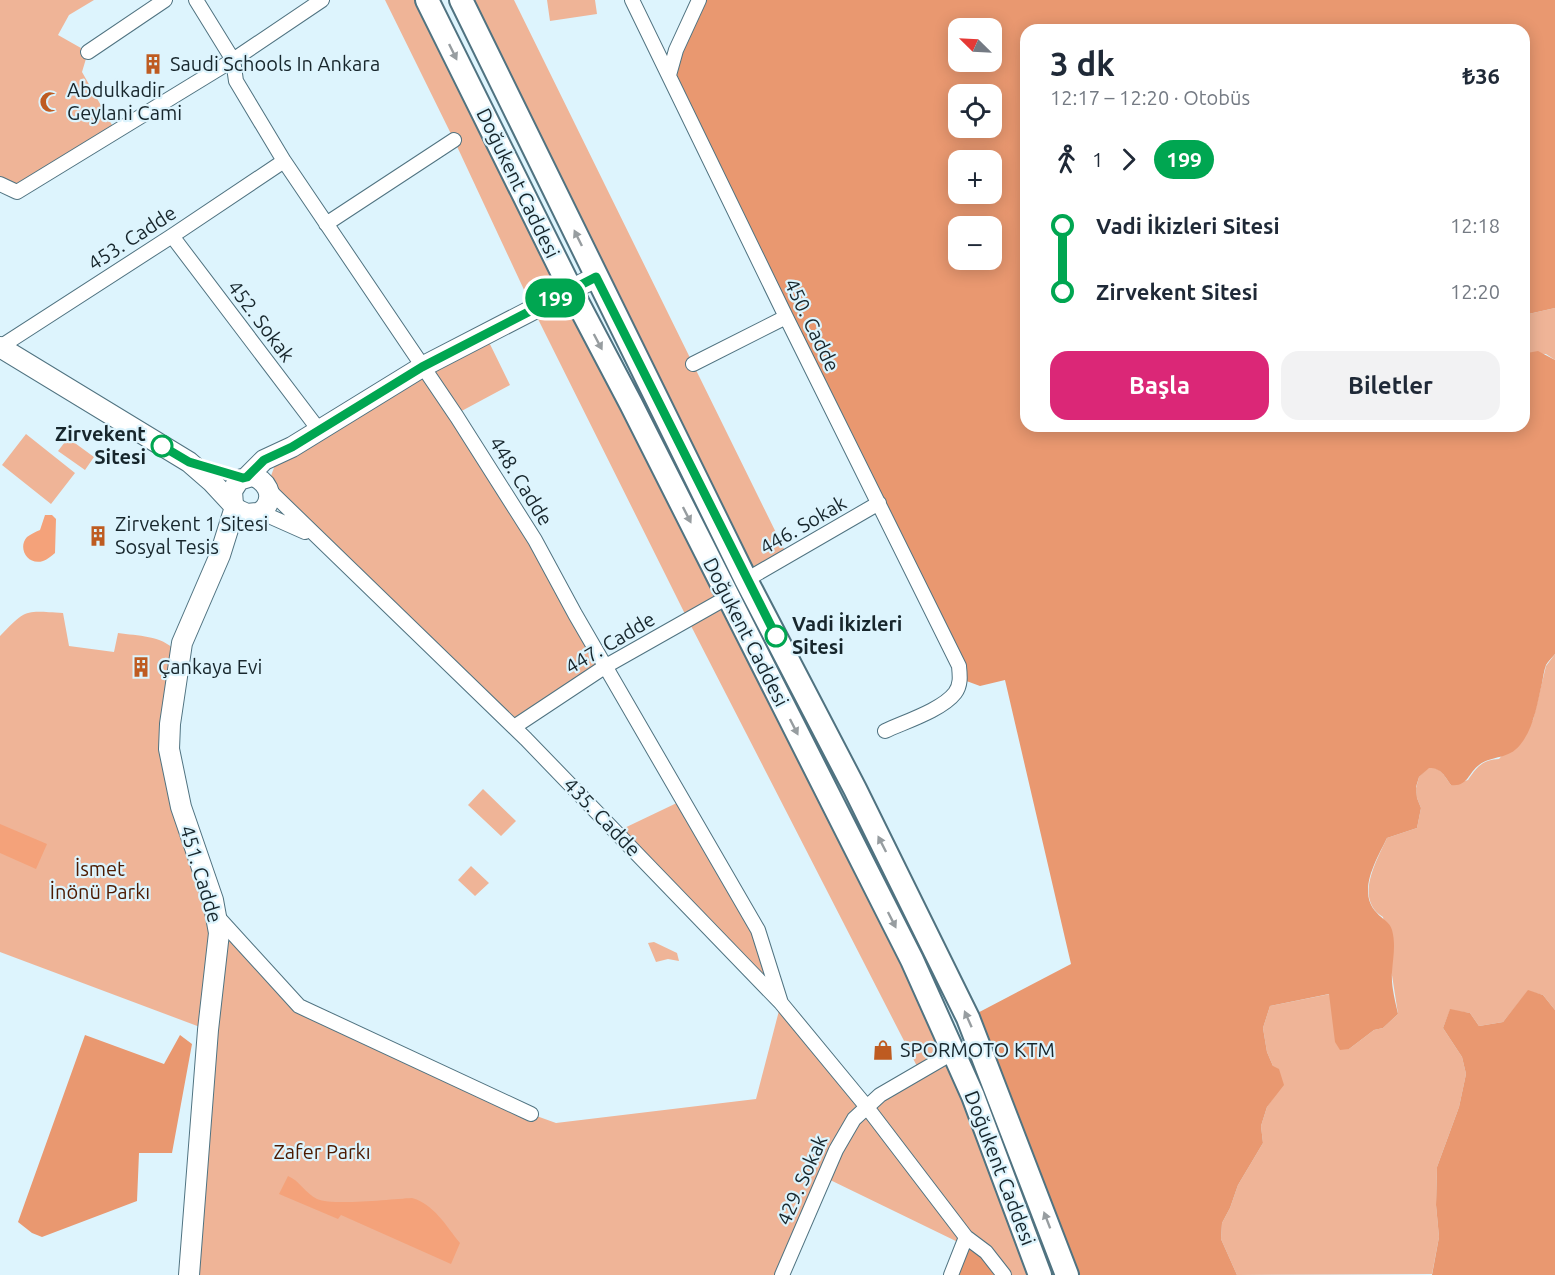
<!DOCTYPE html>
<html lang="tr">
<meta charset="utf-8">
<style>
:root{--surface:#fff;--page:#f2f2f3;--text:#1f2937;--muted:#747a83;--accent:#db2777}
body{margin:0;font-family:Ubuntu,sans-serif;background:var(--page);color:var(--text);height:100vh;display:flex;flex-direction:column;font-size:22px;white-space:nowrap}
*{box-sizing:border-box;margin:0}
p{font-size:20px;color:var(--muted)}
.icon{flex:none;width:33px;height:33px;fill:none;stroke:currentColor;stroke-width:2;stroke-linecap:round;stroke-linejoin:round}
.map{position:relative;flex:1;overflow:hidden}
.details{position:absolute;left:1020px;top:24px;width:510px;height:408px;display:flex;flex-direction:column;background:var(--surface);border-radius:18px;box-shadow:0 3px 15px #0003}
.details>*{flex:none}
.badge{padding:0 12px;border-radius:20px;font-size:21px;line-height:39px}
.needle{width:39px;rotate:294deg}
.tools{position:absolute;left:948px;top:18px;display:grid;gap:12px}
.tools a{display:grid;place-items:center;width:54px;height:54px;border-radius:12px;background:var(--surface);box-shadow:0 3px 15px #0003;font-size:30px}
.map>.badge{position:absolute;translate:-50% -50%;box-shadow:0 0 0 3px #fff}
.legs{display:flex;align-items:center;gap:9px;height:66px;padding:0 30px;font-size:20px}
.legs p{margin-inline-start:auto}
.head{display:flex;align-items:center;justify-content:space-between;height:102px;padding:0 30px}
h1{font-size:33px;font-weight:700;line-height:45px}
.action{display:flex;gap:12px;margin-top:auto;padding:12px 30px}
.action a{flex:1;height:69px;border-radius:18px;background:var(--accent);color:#fff;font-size:24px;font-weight:700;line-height:69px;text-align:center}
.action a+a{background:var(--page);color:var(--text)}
ul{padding:0 30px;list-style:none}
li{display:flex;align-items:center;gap:21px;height:66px;font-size:22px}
li i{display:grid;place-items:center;width:9px;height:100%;margin:0 8px;background:currentColor}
li i::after{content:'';width:15px;height:15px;margin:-8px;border:4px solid;border-radius:50%;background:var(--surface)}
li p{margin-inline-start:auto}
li:first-child i{background:linear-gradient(#0000 50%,currentColor 0)}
li:last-child i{background:linear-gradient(currentColor 50%,#0000 0)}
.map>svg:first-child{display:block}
.green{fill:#efb497}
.forest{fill:#e99870;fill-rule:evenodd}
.water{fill:#f4a27a}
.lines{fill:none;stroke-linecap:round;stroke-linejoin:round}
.street-casing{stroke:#507381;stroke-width:16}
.secondary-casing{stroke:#507381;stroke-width:22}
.primary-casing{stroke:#507381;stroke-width:26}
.street{stroke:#fff;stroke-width:14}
.secondary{stroke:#fff;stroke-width:20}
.primary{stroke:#fff;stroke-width:22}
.oneway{fill:#979da0}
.line-1-casing{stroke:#fff;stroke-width:14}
.line-1{stroke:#00a651;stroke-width:9}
.stop-1-dot{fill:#fff;stroke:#00a651;stroke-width:3}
.labels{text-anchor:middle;stroke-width:4.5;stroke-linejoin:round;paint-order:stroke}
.poi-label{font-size:20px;fill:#17262c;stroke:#ddf4fd;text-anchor:start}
.street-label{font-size:20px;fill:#17262c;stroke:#ddf4fd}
.stop-label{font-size:20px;font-weight:bold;fill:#17262c;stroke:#ddf4fd;text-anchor:end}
.park-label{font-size:20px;fill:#4c1a00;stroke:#ddf4fd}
</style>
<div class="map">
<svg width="1555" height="1275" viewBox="0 0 1555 1275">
<rect width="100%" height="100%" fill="#ddf4fd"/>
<path class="green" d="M 0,0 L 94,0 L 69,15 L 58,35 L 88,52 L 82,72 L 116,132 L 17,192 L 0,184 Z
M 385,0 L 427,0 L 954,1052 L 1040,1275 L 994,1275 L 989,1266 L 964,1245 L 824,1177 L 782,1275 L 189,1275 L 208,1030 L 0,952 L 0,636 C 27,608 25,611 63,613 L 69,646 L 114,652 L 118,633 C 138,636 161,635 176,651 L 170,724 L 213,900 L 299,1006 L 531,1114 L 556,1123 L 756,1099 L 781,1003 L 616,832 L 683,800 L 758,930 L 781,1003 L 866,1106 L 920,1072 L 688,620 L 533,309 L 454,140 Z
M 461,0 L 514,0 L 788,557 L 746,580 Z
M 547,0 L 595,0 L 597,14 L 550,21 Z
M 1555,308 L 1555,360 L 1546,354 L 1528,353 L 1524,361 L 1524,315 Z
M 485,334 L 510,385 L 456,414 L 606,666 L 514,727 L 268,484 L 275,465 Z
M 26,434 L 75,473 L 51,504 L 2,465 Z
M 68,438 L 94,457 L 85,470 L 58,451 Z
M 1555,654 L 1555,1010 L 1543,995 L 1528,991 L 1503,1022 L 1479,1026 L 1470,1013 L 1450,1010 L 1443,1028 L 1462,1057 L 1466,1074 L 1459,1107 L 1437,1167 L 1436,1205 L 1439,1237 L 1432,1274 L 1237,1275 L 1221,1239 L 1222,1223 L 1230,1208 L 1238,1185 L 1263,1143 L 1261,1126 L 1267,1107 L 1273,1098 L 1273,1066 L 1267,1052 L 1263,1028 L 1270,1006 L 1330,994 L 1349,1049 L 1374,1030 L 1383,1028 L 1398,1014 L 1383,917 C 1354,899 1376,862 1387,838 L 1417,828 L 1421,808 L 1417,798 L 1416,788 L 1419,777 L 1429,767 C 1442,768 1444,776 1451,785 L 1468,780 C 1477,767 1482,760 1499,759 L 1533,720 L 1546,666 Z
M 483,789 L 516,821 L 501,836 L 468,805 Z
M 471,866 L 489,883 L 475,896 L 458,880 Z
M 654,942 L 677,953 L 679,961 L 668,959 L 656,962 L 648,943 Z"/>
<path class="forest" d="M 699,0 L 1555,0 L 1555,308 L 1524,315 L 1524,30 L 1026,30 L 1026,426 L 1524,426 L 1524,361 L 1527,353 L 1538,351 L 1555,360 L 1555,654 C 1552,658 1548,661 1546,665 C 1544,670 1543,678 1542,683 C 1537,704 1534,728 1520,745 C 1508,760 1492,755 1479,765 C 1468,773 1468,787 1451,785 C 1444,776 1442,768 1429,768 L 1419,777 L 1416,787 L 1417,798 L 1421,808 L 1417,828 L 1387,838 C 1377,859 1356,892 1377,913 C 1382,919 1390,922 1392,930 C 1396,944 1393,958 1392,972 C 1391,986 1395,1000 1398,1014 L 1383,1028 L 1374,1030 L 1349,1049 L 1340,1050 L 1335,1042 L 1329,994 L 1270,1006 L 1263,1028 L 1267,1052 L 1273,1066 L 1279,1069 L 1284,1085 L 1267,1107 L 1261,1126 L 1263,1143 L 1238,1185 L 1230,1208 L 1222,1223 L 1221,1239 L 1237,1275 L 1067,1275 L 968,1018 L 1071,964 L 1005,680 L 980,686 L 961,679 L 669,75 ZM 958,28 L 992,28 L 992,62 L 958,62 ZM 958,94 L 992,94 L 992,128 L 958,128 ZM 958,160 L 992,160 L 992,194 L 958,194 ZM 958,226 L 992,226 L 992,260 L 958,260 Z
M 1528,990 L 1543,995 L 1555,1010 L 1555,1275 L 1432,1275 L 1439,1237 L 1436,1205 L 1437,1167 L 1459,1107 L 1466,1074 L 1462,1057 L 1443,1028 L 1450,1009 L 1470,1013 L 1479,1026 L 1503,1022 Z
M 85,1035 L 164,1064 L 180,1035 L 192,1044 L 172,1153 L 139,1153 L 137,1201 L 42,1237 L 32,1233 L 18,1222 Z
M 964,1245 C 977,1252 986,1261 994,1275 L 951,1275 Z"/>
<path class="water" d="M 45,515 L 52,515 L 56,519 L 55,553 C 51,556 47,560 43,561 C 28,566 17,548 27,537 C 31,534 35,532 40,530 Z
M 0,824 L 47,844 L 36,869 L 0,853 Z
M 288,1176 C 300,1181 305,1193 317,1199 C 333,1206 392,1199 412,1198 C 434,1204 446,1226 460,1243 L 451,1264 L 341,1215 L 338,1219 L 279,1194 Z"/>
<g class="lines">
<g class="street-casing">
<path id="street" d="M 196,0 L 233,60 L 236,81 L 284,161 L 457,417 L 535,540 L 575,614 L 758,930 L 781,1003
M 632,0 L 786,317 L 959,666 C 960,676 961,685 955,693 C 942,710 904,722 885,731
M 88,52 L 165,0
M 669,75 L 676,50 L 699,0
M 0,184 L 17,192 L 233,60 L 322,0
M 326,224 L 454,140
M 172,236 L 319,430
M 0,347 L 172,236 L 284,161
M 693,364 L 786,317
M 269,490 L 526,739 L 781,1003 L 866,1106 L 966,1237 L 951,1275
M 260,512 L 305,532
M 746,580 L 879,503
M 514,727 L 606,666 L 728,597
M 216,915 L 299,1006 L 531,1114
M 966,1237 L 986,1252 L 1004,1275
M 782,1275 L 836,1150 L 854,1119 L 880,1095 L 954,1052"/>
</g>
<g class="secondary-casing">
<path id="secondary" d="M 0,347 L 189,462 L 212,482 L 238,510 L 247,514 L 257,513
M 247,477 L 264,460 L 292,447 L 422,367 L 596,277
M 233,505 L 232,491 L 239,480 L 252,476 C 266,480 275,495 265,508 C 260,513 253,516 249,521
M 189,1275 L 208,1030 L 219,933 L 213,900 L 181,807 L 169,749 L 170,724 L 182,643 L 220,555 L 235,507"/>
</g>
<g class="primary-casing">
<path id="primary" d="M 427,0 L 571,290 L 631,404 L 912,960 L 973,1096 L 1040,1275
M 461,0 L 746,580 L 855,789 L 968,1018 L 1067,1275"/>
</g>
<use href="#street" class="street"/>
<use href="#secondary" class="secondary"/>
<use href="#primary" class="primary"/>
</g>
<defs><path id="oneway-solid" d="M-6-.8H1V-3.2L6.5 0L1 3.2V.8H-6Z" transform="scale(1.5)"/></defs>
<g class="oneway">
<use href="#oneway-solid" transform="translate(453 52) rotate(64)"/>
<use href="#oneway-solid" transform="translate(578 238) rotate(-116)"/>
<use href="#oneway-solid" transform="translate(598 342) rotate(62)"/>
<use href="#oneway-solid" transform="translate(687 515) rotate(63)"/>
<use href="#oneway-solid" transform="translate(794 727) rotate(63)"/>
<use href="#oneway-solid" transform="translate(882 844) rotate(-117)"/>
<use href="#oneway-solid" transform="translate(892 920) rotate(63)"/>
<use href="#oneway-solid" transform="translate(968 1019) rotate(-114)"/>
<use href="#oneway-solid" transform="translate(1047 1220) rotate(-111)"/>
</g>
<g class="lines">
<g class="line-1-casing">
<path id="line-1" d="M 162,446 L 189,462 L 243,478 L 247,477 L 264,460 L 292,447 L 422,367 L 596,277 L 776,636"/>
</g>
<use href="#line-1" class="line-1"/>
</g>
<defs>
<g id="building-bare" transform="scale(1.62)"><path d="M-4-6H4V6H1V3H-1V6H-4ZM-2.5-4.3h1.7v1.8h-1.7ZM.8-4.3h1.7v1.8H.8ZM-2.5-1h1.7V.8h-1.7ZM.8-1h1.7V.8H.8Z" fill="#be5b21" stroke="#ddf4fd" stroke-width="2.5" paint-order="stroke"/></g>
<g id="mosque-bare" transform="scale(1.62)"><path d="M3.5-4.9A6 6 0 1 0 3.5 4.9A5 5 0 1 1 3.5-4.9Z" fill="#be5b21" stroke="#ddf4fd" stroke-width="2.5" paint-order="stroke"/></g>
<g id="shop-bare" transform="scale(1.62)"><path d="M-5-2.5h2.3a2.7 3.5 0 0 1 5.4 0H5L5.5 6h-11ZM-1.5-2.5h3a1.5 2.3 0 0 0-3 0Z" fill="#be5b21" stroke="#ddf4fd" stroke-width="2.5" paint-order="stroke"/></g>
</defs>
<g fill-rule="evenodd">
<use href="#building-bare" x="153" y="64"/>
<use href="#mosque-bare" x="50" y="102"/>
<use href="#building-bare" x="98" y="536"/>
<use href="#building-bare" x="141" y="667"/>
<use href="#shop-bare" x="883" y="1050"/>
</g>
<g class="stop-1-dot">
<circle cx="162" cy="446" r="10"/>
<circle cx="776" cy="636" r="10"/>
</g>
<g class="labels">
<g class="poi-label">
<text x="170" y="71">Saudi Schools In Ankara</text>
<text x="67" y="97">Abdulkadir<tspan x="67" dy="23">Geylani Cami</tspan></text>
<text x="115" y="531">Zirvekent 1 Sitesi<tspan x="115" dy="23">Sosyal Tesis</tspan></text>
<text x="158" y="674">Çankaya Evi</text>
<text x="900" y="1057">SPORMOTO KTM</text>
</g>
<g class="street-label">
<text transform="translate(518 183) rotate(64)" y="7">Doğukent Caddesi</text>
<text transform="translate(132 238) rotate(-33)" y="7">453. Cadde</text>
<text transform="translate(261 321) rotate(53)" y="7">452. Sokak</text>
<text transform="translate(812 325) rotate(64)" y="7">450. Cadde</text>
<text transform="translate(521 481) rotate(58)" y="7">448. Cadde</text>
<text transform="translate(803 525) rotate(-30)" y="7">446. Sokak</text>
<text transform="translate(746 632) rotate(63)" y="7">Doğukent Caddesi</text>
<text transform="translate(610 643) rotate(-31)" y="7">447. Cadde</text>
<text transform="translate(602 817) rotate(46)" y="7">435. Cadde</text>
<text transform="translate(201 874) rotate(73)" y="7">451. Cadde</text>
<text transform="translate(1000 1168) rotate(69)" y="7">Doğukent Caddesi</text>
<text transform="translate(802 1180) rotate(-66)" y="7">429. Sokak</text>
</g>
<g class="stop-label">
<text x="146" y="441">Zirvekent<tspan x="146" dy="23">Sitesi</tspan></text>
<text x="792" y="631" text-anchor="start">Vadi İkizleri<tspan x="792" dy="23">Sitesi</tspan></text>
</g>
<g class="park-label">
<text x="100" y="876">İsmet<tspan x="100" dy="23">İnönü Parkı</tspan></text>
<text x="322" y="1159">Zafer Parkı</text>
</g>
</g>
</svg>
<div class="tools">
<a><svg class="needle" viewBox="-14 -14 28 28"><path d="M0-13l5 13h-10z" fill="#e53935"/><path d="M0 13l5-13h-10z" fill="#747a83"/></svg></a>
<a><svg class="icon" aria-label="locate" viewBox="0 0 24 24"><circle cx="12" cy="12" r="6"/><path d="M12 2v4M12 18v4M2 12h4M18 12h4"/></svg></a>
<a>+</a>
<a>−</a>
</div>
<b class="badge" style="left:555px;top:298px;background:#00a651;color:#fff">199</b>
<section class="details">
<div class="head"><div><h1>3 dk</h1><p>12:17 – 12:20 · Otobüs</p></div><b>₺36</b></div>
<div class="legs"><svg class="icon" aria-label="walk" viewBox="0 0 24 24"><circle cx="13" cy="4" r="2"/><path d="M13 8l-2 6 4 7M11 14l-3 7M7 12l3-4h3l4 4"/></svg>1<svg class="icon" aria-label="forward" viewBox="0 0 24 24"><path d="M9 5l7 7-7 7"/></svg><b class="badge" style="background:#00a651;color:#fff">199</b></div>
<ul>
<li><i style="color:#00a651"></i><b>Vadi İkizleri Sitesi</b><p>12:18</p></li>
<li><i style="color:#00a651"></i><b>Zirvekent Sitesi</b><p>12:20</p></li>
</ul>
<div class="action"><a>Başla</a><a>Biletler</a></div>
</section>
</div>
